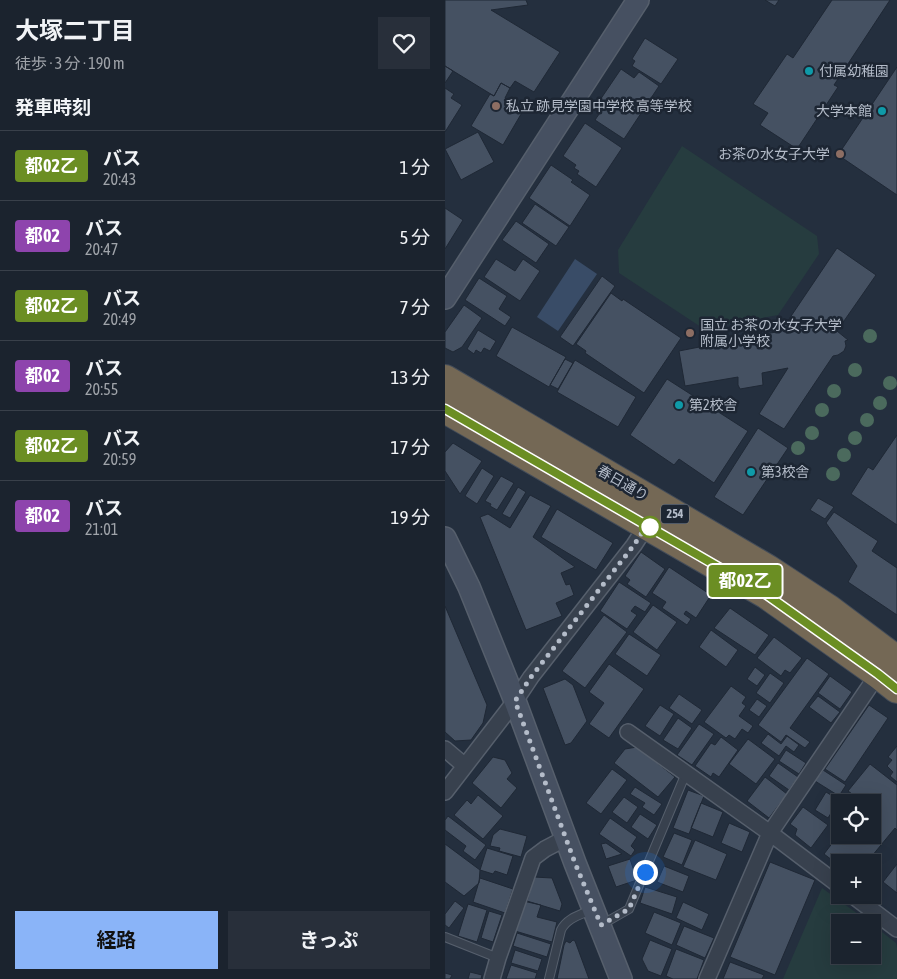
<!DOCTYPE html>
<html lang="ja">
<meta charset="utf-8">
<style>
:root{--surface:#1b232e;--page:#282f3a;--text:#f1f3f6;--muted:#a0a4aa;--line:#39404a;--accent:#8ab4f8}
body{margin:0;font-family:"Asap Condensed","Noto Sans JP",sans-serif;background:var(--page);color:var(--text);height:100vh;display:flex;flex-direction:column;font-size:19px;white-space:nowrap}
*{box-sizing:border-box;margin:0}
p{font-size:16px;color:var(--muted)}
.icon{flex:none;width:28px;height:28px;fill:none;stroke:currentColor;stroke-width:2;stroke-linecap:round;stroke-linejoin:round}
.map{position:relative;flex:1;overflow:hidden}
.panel{display:flex;flex-direction:column;background:var(--surface);width:445px}
.panel>*{flex:none}
.badge{padding:0 10px;border-radius:4px;font-size:18px;line-height:32px}
.fabs{position:absolute;left:386px;top:794px;display:grid;gap:10px}
.fabs a{display:grid;place-items:center;width:50px;height:50px;border-radius:0px;background:var(--surface);box-shadow:0 5px 20px #0002,0 0 0 1px var(--line);font-size:25px}
.you{position:absolute;width:25px;height:25px;margin:-12px;border:4px solid #fff;border-radius:50%;background:#1a73e8;box-shadow:0 0 0 8px #1a73e833}
.map>.badge{position:absolute;translate:-50% -50%;box-shadow:0 0 0 2px #fff}
h2{padding:0 15px;font-size:19px;line-height:45px}
.round{display:grid;place-items:center;flex:none;width:52px;height:52px;border-radius:0px;background:var(--page)}
.summary{display:flex;align-items:center;justify-content:space-between;height:85px;padding:0 15px}
h1{font-size:24px;font-weight:700;line-height:38px}
.cta{display:flex;gap:10px;margin-top:auto;padding:10px 15px}
.cta a{flex:1;height:58px;border-radius:0px;background:var(--accent);color:#111;font-size:20px;font-weight:700;line-height:58px;text-align:center}
.cta a+a{background:var(--page);color:var(--text)}
ul{padding:0;list-style:none}
li{display:flex;align-items:center;gap:15px;height:70px;padding:0 15px;border-top:1px solid var(--line)}
li div{flex:1}
li b{display:block;font-size:19px}
li em{font-style:normal}
li .badge{min-width:55px;font-weight:700;text-align:center}
main{display:flex;flex:1;min-height:0}
.map>svg:first-child{display:block}
.green{fill:#263c3f}
.water{fill:#394c67}
.building{fill:#455162;stroke:#1f2835}
.lines{fill:none;stroke-linecap:round;stroke-linejoin:round}
.lane-casing{stroke:#565f6c;stroke-width:10}
.street-casing{stroke:#565f6c;stroke-width:18}
.secondary-casing{stroke:#565f6c;stroke-width:24}
.highway-casing{stroke:#434c59;stroke-width:30}
.lane{stroke:#38414e;stroke-width:8}
.street{stroke:#38414e;stroke-width:15}
.secondary{stroke:#465061;stroke-width:21}
.highway{stroke:#746855;stroke-width:28}
.tree{fill:#4b6a5d}
.line-casing{stroke:#fff;stroke-width:11}
.line{stroke:#6b8e23;stroke-width:8}
.walk{stroke:#b4bcc9;stroke-width:5;stroke-dasharray:0 9}
.culture-dot{fill:#0f9aa8;stroke:#1d2633;stroke-width:2}
.education-dot{fill:#8d6e63;stroke:#1d2633;stroke-width:2}
.stop-dot{fill:#fff;stroke:#6b8e23;stroke-width:2.5}
.labels{text-anchor:middle;stroke-width:5;stroke-linejoin:round;paint-order:stroke}
.shield{fill:#1d2633;stroke:#878f9c;stroke-width:1}
.shield-label{font-size:12px;font-weight:bold;fill:#b4bcc9}
.poi-label{font-size:14px;fill:#b4bcc9;stroke:#1d2633;text-anchor:start}
.street-label{font-size:14px;fill:#b4bcc9;stroke:#1d2633}
</style>
<main>
<section class="panel">
<div class="summary"><div><h1>大塚二丁目</h1><p>徒歩 · 3 分 · 190 m</p></div><a class="round"><svg class="icon" aria-label="heart" viewBox="0 0 24 24"><path d="M12 20l-8-8c-3-5 5-10 8-4 3-6 11-1 8 4z"/></svg></a></div>
<h2>発車時刻</h2>
<ul>
<li><span class="badge" style="background:#6b8e23;color:#fff">都02乙</span><div><b>バス</b><p>20:43</p></div><em>1 分</em></li>
<li><span class="badge" style="background:#8e44ad;color:#fff">都02</span><div><b>バス</b><p>20:47</p></div><em>5 分</em></li>
<li><span class="badge" style="background:#6b8e23;color:#fff">都02乙</span><div><b>バス</b><p>20:49</p></div><em>7 分</em></li>
<li><span class="badge" style="background:#8e44ad;color:#fff">都02</span><div><b>バス</b><p>20:55</p></div><em>13 分</em></li>
<li><span class="badge" style="background:#6b8e23;color:#fff">都02乙</span><div><b>バス</b><p>20:59</p></div><em>17 分</em></li>
<li><span class="badge" style="background:#8e44ad;color:#fff">都02</span><div><b>バス</b><p>21:01</p></div><em>19 分</em></li>
</ul>
<div class="cta"><a>経路</a><a>きっぷ</a></div>
</section>
<div class="map">
<svg width="452" height="979" viewBox="0 0 452 979">
<rect width="100%" height="100%" fill="#242f3e"/>
<path class="green" d="M 237,146 L 372,236 L 374,254 L 333,315 L 259,329 L 174,273 L 173,250 Z
M 377,888 L 424,922 L 395,922 L 395,955 L 428,955 L 428,925 L 451,943 L 452,948 L 452,979 L 338,979 Z"/>
<path class="water" d="M 130,259 L 152,274 L 113,331 L 92,317 Z"/>
<path class="building" d="M 0,0 L 81,0 L 83,5 L 46,10 L 115,52 L 89,92 L 70,81 L 65,88 L 56,83 L 49,96 L 0,66 Z
M 320,0 L 334,0 L 330,6 Z
M 387,0 L 445,0 L 389,85 L 393,87 L 352,149 L 315,125 L 323,113 L 308,104 L 342,54 L 348,58 Z
M 200,38 L 233,59 L 216,84 L 187,66 L 190,61 L 187,59 Z
M 0,66 L 8,71 L 0,83 Z
M 452,67 L 452,195 L 393,155 Z
M 176,69 L 189,78 L 194,72 L 214,86 L 179,139 L 150,120 L 161,104 L 155,100 Z
M 56,83 L 65,88 L 60,98 L 79,109 L 58,145 L 26,126 L 45,94 L 49,96 Z
M 0,88 L 9,94 L 6,98 L 17,105 L 0,132 Z
M 140,123 L 177,148 L 151,187 L 132,174 L 134,171 L 129,168 L 131,165 L 118,156 Z
M 33,132 L 49,162 L 16,180 L 0,149 Z
M 106,165 L 128,180 L 126,182 L 145,195 L 125,226 L 84,198 Z
M 90,204 L 124,227 L 111,246 L 77,223 Z
M 0,208 L 18,220 L 0,249 Z
M 71,221 L 104,244 L 91,263 L 57,240 Z
M 392,248 L 431,275 L 392,331 L 403,340 L 400,341 L 401,346 L 399,351 L 393,355 L 388,356 L 339,429 L 314,414 L 343,368 L 317,373 L 318,385 L 295,389 L 293,385 L 293,377 L 240,386 L 234,351 L 336,331 Z
M 51,259 L 70,271 L 78,259 L 95,271 L 75,301 L 39,277 Z
M 157,276 L 170,286 L 128,346 L 115,337 Z
M 34,278 L 62,296 L 54,309 L 66,317 L 60,326 L 20,300 Z
M 166,293 L 177,301 L 178,299 L 236,338 L 199,393 L 140,353 L 141,351 L 131,344 Z
M 19,305 L 37,318 L 17,347 L 8,352 L 0,348 L 0,332 Z
M 67,327 L 121,357 L 104,387 L 51,356 Z
M 33,330 L 51,341 L 45,351 L 39,348 L 36,353 L 31,350 L 29,354 L 22,349 Z
M 120,359 L 128,363 L 113,389 L 105,385 Z
M 130,360 L 191,397 L 173,427 L 112,392 Z
M 222,379 L 303,431 L 269,483 L 234,459 L 229,465 L 185,435 Z
M 313,428 L 343,448 L 298,515 L 269,497 Z
M 452,435 L 452,525 L 406,494 L 423,467 L 428,470 Z
M 8,443 L 37,461 L 15,494 L 0,471 L 0,452 Z
M 37,468 L 49,476 L 32,504 L 20,496 Z
M 56,476 L 69,483 L 52,510 L 45,506 L 46,504 L 40,501 Z
M 73,487 L 81,492 L 65,518 L 57,514 Z
M 85,495 L 106,506 L 88,537 L 130,567 L 116,573 L 121,585 L 125,584 L 129,595 L 111,603 L 117,616 L 81,630 L 35,517 L 43,514 L 65,528 Z
M 373,498 L 389,507 L 380,519 L 365,510 Z
M 112,509 L 168,543 L 151,570 L 96,537 Z
M 389,512 L 433,541 L 427,551 L 452,568 L 452,615 L 403,582 L 412,566 L 381,523 Z
M 196,552 L 220,569 L 201,597 L 182,584 L 185,580 L 180,576 Z
M 224,567 L 266,595 L 251,618 L 241,611 L 239,614 L 246,619 L 242,625 L 217,608 L 221,602 L 207,593 Z
M 174,582 L 206,603 L 200,612 L 190,606 L 186,611 L 192,615 L 182,629 L 155,611 Z
M 208,605 L 232,622 L 212,650 L 188,632 Z
M 0,606 L 42,705 L 38,723 L 26,740 L 10,741 L 0,732 Z
M 285,608 L 324,635 L 310,655 L 269,628 Z
M 159,615 L 182,632 L 140,688 L 117,671 Z
M 266,630 L 293,650 L 281,667 L 254,647 Z
M 184,634 L 216,655 L 202,676 L 170,654 Z
M 329,637 L 357,658 L 345,673 L 340,670 L 336,676 L 312,658 Z
M 362,658 L 384,674 L 345,728 L 365,742 L 360,748 L 341,735 L 336,742 L 313,725 Z
M 164,664 L 199,689 L 164,738 L 144,724 L 159,703 L 144,692 Z
M 310,667 L 320,675 L 312,686 L 302,679 Z
M 325,673 L 339,683 L 325,703 L 311,693 Z
M 385,676 L 407,692 L 395,709 L 373,693 Z
M 120,679 L 128,685 L 142,721 L 126,743 L 120,745 L 98,688 Z
M 286,686 L 301,697 L 297,703 L 301,706 L 294,716 L 308,726 L 303,733 L 297,729 L 290,739 L 284,735 L 281,738 L 259,722 Z
M 234,694 L 257,710 L 247,724 L 224,708 Z
M 373,696 L 395,712 L 386,723 L 364,707 Z
M 312,699 L 322,706 L 314,717 L 304,710 Z
M 215,705 L 229,714 L 215,736 L 200,726 Z
M 424,705 L 443,718 L 400,782 L 380,769 Z
M 233,718 L 247,728 L 233,749 L 218,740 Z
M 254,724 L 269,734 L 247,765 L 232,755 Z
M 323,734 L 336,744 L 342,736 L 354,745 L 349,752 L 341,746 L 334,756 L 316,743 Z
M 276,737 L 293,750 L 274,777 L 268,773 L 266,777 L 250,766 L 266,743 L 270,745 Z
M 303,739 L 330,759 L 311,784 L 284,764 Z
M 452,746 L 452,782 L 445,776 L 448,772 L 442,766 L 447,760 L 443,757 Z
M 192,747 L 230,777 L 213,797 L 169,763 L 180,749 Z
M 341,750 L 361,763 L 354,774 L 334,761 Z
M 48,757 L 60,760 L 67,773 L 62,779 L 72,788 L 56,808 L 27,783 Z
M 333,763 L 353,777 L 344,790 L 324,776 Z
M 425,764 L 452,785 L 452,830 L 450,828 L 422,862 L 395,862 L 395,866 L 379,854 L 395,833 L 395,835 L 428,835 L 428,802 L 418,802 L 403,791 Z
M 167,769 L 182,780 L 156,814 L 141,803 Z
M 378,770 L 401,785 L 394,796 L 370,781 Z
M 320,777 L 342,794 L 324,818 L 302,801 Z
M 190,787 L 217,804 L 209,815 L 197,807 L 200,803 L 185,794 Z
M 243,790 L 259,796 L 244,834 L 228,828 Z
M 381,792 L 394,800 L 383,818 L 370,810 Z
M 33,795 L 58,816 L 38,839 L 9,815 L 22,800 L 26,804 Z
M 179,797 L 193,807 L 182,823 L 167,812 Z
M 256,803 L 278,812 L 268,837 L 246,828 Z
M 358,807 L 383,825 L 366,848 L 350,835 L 352,829 L 345,824 Z
M 195,814 L 212,825 L 203,839 L 186,827 Z
M 3,816 L 41,845 L 30,860 L 18,851 L 21,846 L 0,830 L 0,820 Z
M 165,818 L 192,837 L 186,846 L 190,850 L 186,856 L 154,834 Z
M 284,823 L 305,832 L 297,852 L 276,843 Z
M 55,829 L 82,836 L 76,857 L 54,851 L 55,848 L 45,846 L 48,835 Z
M 229,833 L 247,840 L 237,865 L 218,857 Z
M 250,840 L 282,854 L 271,880 L 238,867 Z
M 161,843 L 177,854 L 161,859 L 156,844 Z
M 0,844 L 35,870 L 34,883 L 19,896 L 0,882 Z
M 42,848 L 68,856 L 62,875 L 50,871 L 48,874 L 35,870 Z
M 185,859 L 192,880 L 171,887 L 163,866 Z
M 325,862 L 370,880 L 330,975 L 285,957 Z
M 452,864 L 452,893 L 438,882 Z
M 219,866 L 244,876 L 238,892 L 212,882 Z
M 89,877 L 107,878 L 117,904 L 115,911 L 82,901 Z
M 35,878 L 68,889 L 60,913 L 28,902 Z
M 200,887 L 232,897 L 227,914 L 195,903 Z
M 10,901 L 19,908 L 4,928 L 0,925 L 0,914 Z
M 78,901 L 96,905 L 92,917 L 112,922 L 107,942 L 70,931 Z
M 238,902 L 264,914 L 257,930 L 231,918 Z
M 23,904 L 42,910 L 32,942 L 13,936 Z
M 44,911 L 57,915 L 48,942 L 36,938 Z
M 209,912 L 236,923 L 227,945 L 200,933 Z
M 239,926 L 269,938 L 260,958 L 231,945 Z
M 72,933 L 106,944 L 102,957 L 68,946 Z
M 128,940 L 130,941 L 144,979 L 112,979 L 119,945 L 121,941 L 125,943 Z
M 205,940 L 227,949 L 216,976 L 203,971 L 197,959 Z
M 231,949 L 259,960 L 252,979 L 228,979 L 221,976 Z
M 70,950 L 97,959 L 93,971 L 66,963 Z
M 285,962 L 319,975 L 317,979 L 278,979 Z
M 66,965 L 92,973 L 90,979 L 61,979 Z
M 25,972 L 37,975 L 36,979 L 23,979 Z
M 0,973 L 7,975 L 5,979 L 0,979 Z"/>
<g class="lines">
<g class="lane-casing">
<path id="lane" d="M 156,925 L 184,909 L 241,773
M 0,937 L 53,958
M 104,979 L 116,930 C 122,918 135,915 146,910"/>
</g>
<g class="street-casing">
<path id="street" d="M 183,732 L 325,833 L 395,886
M 0,749 L 20,766
M 0,792 L 70,701 L 86,677 L 189,545 L 202,525
M 407,895 L 452,929
M 47,979 L 53,958 L 88,858 L 100,849 L 121,838
M 262,979 L 325,833 L 433,674"/>
</g>
<g class="secondary-casing">
<path id="secondary" d="M 0,298 L 193,0
M 0,538 L 24,587 L 70,701 L 130,863 L 176,979"/>
</g>
<g class="highway-casing">
<path id="highway" d="M 0,379 L 323,569 L 384,609 L 452,660
M 0,409 L 322,595 L 433,674 L 452,689"/>
</g>
<use href="#lane" class="lane"/>
<use href="#street" class="street"/>
<use href="#secondary" class="secondary"/>
<use href="#highway" class="highway"/>
</g>
<g class="tree">
<circle cx="425" cy="336" r="7"/>
<circle cx="410" cy="370" r="7"/>
<circle cx="445" cy="383" r="7"/>
<circle cx="389" cy="391" r="7"/>
<circle cx="435" cy="403" r="7"/>
<circle cx="377" cy="410" r="7"/>
<circle cx="422" cy="420" r="7"/>
<circle cx="367" cy="433" r="7"/>
<circle cx="410" cy="438" r="7"/>
<circle cx="353" cy="448" r="7"/>
<circle cx="399" cy="455" r="7"/>
<circle cx="388" cy="474" r="7"/>
</g>
<g class="lines">
<g class="line-casing">
<path id="line" d="M 0,409 L 322,595 L 433,674 L 452,689"/>
</g>
<use href="#line" class="line"/>
<path class="walk" d="M 200,872 L 184,909 L 156,925 L 130,863 L 70,701 L 86,677 L 189,545 L 202,525 L 205,527"/>
</g>
<g class="culture-dot">
<circle cx="364" cy="71" r="5"/>
<circle cx="437" cy="111" r="5"/>
<circle cx="234" cy="405" r="5"/>
<circle cx="306" cy="472" r="5"/>
</g>
<g class="education-dot">
<circle cx="51" cy="106" r="5"/>
<circle cx="395" cy="154" r="5"/>
<circle cx="245" cy="333" r="5"/>
</g>
<circle class="stop-dot" cx="205" cy="527" r="10"/>
<g class="labels">
<rect class="shield" x="216" y="504.5" width="28" height="19" rx="4"/>
<g class="shield-label">
<text x="230" y="518">254</text>
</g>
<g class="poi-label">
<text x="374" y="76">付属幼稚園</text>
<text x="61" y="111">私立 跡見学園中学校 高等学校</text>
<text x="427" y="116" text-anchor="end">大学本館</text>
<text x="385" y="159" text-anchor="end">お茶の水女子大学</text>
<text x="255" y="330">国立 お茶の水女子大学<tspan x="255" dy="16">附属小学校</tspan></text>
<text x="244" y="410">第2校舎</text>
<text x="316" y="477">第3校舎</text>
</g>
<g class="street-label">
<text transform="translate(178 483) rotate(30)" y="5">春日通り</text>
</g>
</g>
</svg>
<div class="fabs">
<a><svg class="icon" aria-label="locate" viewBox="0 0 24 24"><circle cx="12" cy="12" r="6"/><path d="M12 2v4M12 18v4M2 12h4M18 12h4"/></svg></a>
<a>+</a>
<a>−</a>
</div>
<div class="you" style="left:200px;top:872px"></div>
<b class="badge" style="left:300px;top:581px;background:#6b8e23;color:#fff">都02乙</b>
</div>
</main>
